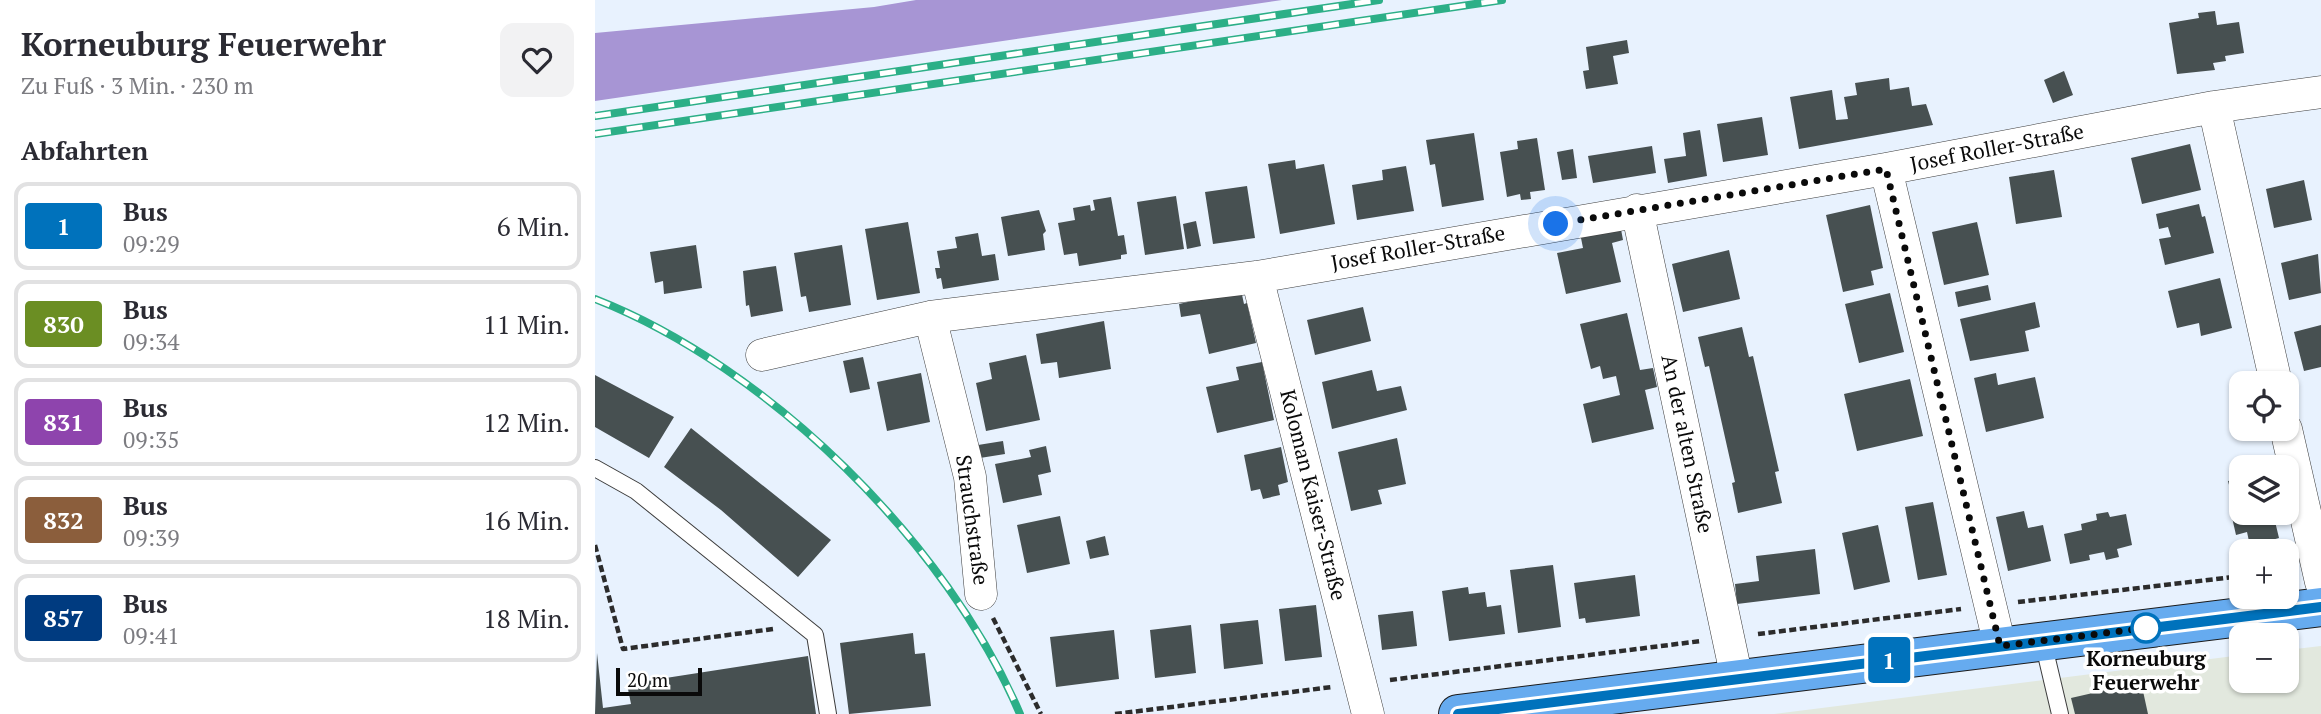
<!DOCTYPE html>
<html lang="de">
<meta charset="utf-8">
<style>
:root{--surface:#fff;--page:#f2f2f3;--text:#2b2b33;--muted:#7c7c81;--line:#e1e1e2}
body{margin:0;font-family:"PT Serif",serif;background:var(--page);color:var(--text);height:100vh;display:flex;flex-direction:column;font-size:26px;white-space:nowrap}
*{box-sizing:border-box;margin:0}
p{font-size:23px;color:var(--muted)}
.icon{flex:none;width:38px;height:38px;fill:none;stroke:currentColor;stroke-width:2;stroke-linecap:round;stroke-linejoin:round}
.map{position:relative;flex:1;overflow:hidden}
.side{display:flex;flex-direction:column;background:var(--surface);width:595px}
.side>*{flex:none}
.badge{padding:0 14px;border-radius:5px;font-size:24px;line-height:46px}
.buttons{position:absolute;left:1634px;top:371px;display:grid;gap:14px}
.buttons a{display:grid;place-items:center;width:70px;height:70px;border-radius:14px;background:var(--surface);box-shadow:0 2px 5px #0004;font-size:35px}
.scale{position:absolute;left:21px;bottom:18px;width:86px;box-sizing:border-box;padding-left:7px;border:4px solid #0a0a0a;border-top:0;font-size:19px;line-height:24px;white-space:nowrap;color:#0a0a0a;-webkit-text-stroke:5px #fff;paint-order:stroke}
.you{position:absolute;width:35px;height:35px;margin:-18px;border:5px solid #fff;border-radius:50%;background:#1a73e8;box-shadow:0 0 0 10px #1a73e833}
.map>.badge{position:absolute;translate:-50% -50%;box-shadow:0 0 0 4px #fff}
h2{padding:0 21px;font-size:26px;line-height:63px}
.round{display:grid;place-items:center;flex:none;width:74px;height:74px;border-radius:14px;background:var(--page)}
.overview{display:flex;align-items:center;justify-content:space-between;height:119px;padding:0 21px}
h1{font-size:33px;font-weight:700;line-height:52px}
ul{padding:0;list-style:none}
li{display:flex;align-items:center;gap:21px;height:88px;margin:0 14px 10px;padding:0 7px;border:4px solid var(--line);border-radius:14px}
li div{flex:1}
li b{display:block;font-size:26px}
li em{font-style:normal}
li .badge{min-width:77px;font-weight:700;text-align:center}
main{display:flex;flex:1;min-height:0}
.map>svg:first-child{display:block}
.industrial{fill:#e2e8de}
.forest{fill:#a795d4}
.building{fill:#475051}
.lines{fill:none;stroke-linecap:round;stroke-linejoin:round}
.lane-casing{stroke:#3d3d3d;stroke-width:18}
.street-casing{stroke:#3d3d3d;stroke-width:33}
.primary-casing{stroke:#1b1b1b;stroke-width:40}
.path{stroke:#2c2c2c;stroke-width:4.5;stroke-dasharray:7 3.5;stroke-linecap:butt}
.lane{stroke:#fff;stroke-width:16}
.street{stroke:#fff;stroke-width:32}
.primary{stroke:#66abef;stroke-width:38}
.rail-casing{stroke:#2caf87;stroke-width:8}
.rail{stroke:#fff;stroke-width:5;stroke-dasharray:16;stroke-linecap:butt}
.line-casing{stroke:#fff;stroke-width:16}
.line{stroke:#0072bc;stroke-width:10}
.walk{stroke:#0a0a0a;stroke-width:7;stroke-dasharray:0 12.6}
.stop-dot{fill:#fff;stroke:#0072bc;stroke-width:3.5}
.labels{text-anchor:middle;stroke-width:7;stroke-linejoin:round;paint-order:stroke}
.street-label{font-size:21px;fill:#0a0a0a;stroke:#fff}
.stop-label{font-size:21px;font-weight:bold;fill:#0a0a0a;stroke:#fff}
</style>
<main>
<section class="side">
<div class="overview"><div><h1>Korneuburg Feuerwehr</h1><p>Zu Fuß · 3 Min. · 230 m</p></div><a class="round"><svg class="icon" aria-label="heart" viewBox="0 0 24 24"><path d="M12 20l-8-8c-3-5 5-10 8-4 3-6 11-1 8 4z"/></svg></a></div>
<h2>Abfahrten</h2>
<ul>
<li><span class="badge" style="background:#0072bc;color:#fff">1</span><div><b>Bus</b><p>09:29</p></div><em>6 Min.</em></li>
<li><span class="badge" style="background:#6b8e23;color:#fff">830</span><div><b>Bus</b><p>09:34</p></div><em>11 Min.</em></li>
<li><span class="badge" style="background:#8e44ad;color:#fff">831</span><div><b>Bus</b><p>09:35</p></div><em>12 Min.</em></li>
<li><span class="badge" style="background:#8b5e3c;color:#fff">832</span><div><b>Bus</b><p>09:39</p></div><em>16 Min.</em></li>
<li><span class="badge" style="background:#003b80;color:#fff">857</span><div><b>Bus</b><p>09:41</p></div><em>18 Min.</em></li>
</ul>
</section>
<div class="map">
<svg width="1726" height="714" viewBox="0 0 1726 714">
<rect width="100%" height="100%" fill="#e8f2fe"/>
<path class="industrial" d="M 1726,646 L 1726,714 L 1179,714 L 1647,655 L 1647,681 L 1692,681 L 1692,650 Z"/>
<path class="forest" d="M 321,0 L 687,0 L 0,101 L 0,33 L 279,7 Z"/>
<path class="building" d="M 1620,11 L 1622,25 L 1644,22 L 1649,53 L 1630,56 L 1631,61 L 1618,63 L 1620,70 L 1582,74 L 1574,23 L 1604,18 L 1603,13 Z
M 1032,40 L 1034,53 L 1018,56 L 1023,84 L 991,89 L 988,71 L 994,70 L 991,47 Z
M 1469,71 L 1478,95 L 1458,103 L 1449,80 Z
M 1294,78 L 1295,90 L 1314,87 L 1317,106 L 1331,104 L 1338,125 L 1204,149 L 1195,97 L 1237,90 L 1241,120 L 1253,119 L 1249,97 L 1262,95 L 1260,83 Z
M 1167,117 L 1173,155 L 1128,162 L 1122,124 Z
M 1105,130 L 1112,176 L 1073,183 L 1069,159 L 1091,156 L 1088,133 Z
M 879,133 L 889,200 L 847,207 L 840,164 L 835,165 L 831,140 Z
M 942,138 L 950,190 L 935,192 L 936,199 L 926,200 L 925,194 L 912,197 L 905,152 L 923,149 L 922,141 Z
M 1595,144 L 1606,190 L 1547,204 L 1536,158 Z
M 1057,146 L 1061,173 L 998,183 L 993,156 Z
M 978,149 L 982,178 L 967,180 L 962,152 Z
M 700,160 L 701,169 L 729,164 L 740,224 L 685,234 L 673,164 Z
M 811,166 L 819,211 L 762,220 L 757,185 L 788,180 L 787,170 Z
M 1459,170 L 1467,217 L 1421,224 L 1414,177 Z
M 1709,180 L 1717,220 L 1679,228 L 1671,189 Z
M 652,186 L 660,238 L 618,244 L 610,192 Z
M 581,196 L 589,249 L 550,255 L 542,202 Z
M 516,197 L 523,236 L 529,235 L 532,254 L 526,255 L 526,259 L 484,266 L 482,253 L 469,255 L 463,223 L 480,220 L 478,208 L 495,205 L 496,211 L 500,210 L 498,200 Z
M 1604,204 L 1607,217 L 1610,216 L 1619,253 L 1570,265 L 1564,239 L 1576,237 L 1573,227 L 1564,229 L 1561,214 Z
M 1275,205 L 1288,268 L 1276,271 L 1279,285 L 1248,292 L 1231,215 Z
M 444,210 L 451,231 L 448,234 L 450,250 L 413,256 L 406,217 Z
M 601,221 L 606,246 L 592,249 L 588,224 Z
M 313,222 L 325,293 L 282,300 L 270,229 Z
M 1382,222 L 1394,275 L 1349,285 L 1337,232 Z
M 1025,224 L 1028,240 L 1017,243 L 1026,282 L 971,294 L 962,253 L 988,248 L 985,233 Z
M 383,233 L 387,256 L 400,254 L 404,280 L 348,289 L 346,278 L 342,279 L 340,268 L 345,268 L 342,251 L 362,248 L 360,237 Z
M 101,245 L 107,288 L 69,294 L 68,281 L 60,283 L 55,252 Z
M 247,245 L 256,305 L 214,312 L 211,296 L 206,297 L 199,253 Z
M 1134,250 L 1145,299 L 1088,312 L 1077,264 Z
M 1723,254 L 1726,293 L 1694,300 L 1686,263 Z
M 181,266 L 188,311 L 156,317 L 154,305 L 151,306 L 148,271 Z
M 1625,278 L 1637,328 L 1606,336 L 1604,323 L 1582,328 L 1573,291 Z
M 1393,285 L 1396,300 L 1363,307 L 1360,292 Z
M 646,290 L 649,304 L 652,303 L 661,343 L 614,354 L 605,314 L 586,317 L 584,304 Z
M 1295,293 L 1309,352 L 1264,363 L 1250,304 Z
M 1440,302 L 1445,327 L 1430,331 L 1434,351 L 1375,361 L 1365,319 Z
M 768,307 L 776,341 L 720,355 L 712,320 Z
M 1032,313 L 1045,370 L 1058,368 L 1062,387 L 1050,390 L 1059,429 L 997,443 L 988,404 L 1025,395 L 1021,376 L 1008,379 L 1005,366 L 996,369 L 985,324 Z
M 509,321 L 516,369 L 464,378 L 462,362 L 446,364 L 441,334 Z
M 1726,325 L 1726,367 L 1709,371 L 1699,332 Z
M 1147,327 L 1154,357 L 1158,356 L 1184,471 L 1180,472 L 1187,503 L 1143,513 L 1137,483 L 1140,482 L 1114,366 L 1110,367 L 1103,337 Z
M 431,355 L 445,420 L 391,431 L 381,383 L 397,379 L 394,363 Z
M 268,357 L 275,389 L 255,393 L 248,361 Z
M 667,362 L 679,420 L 622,433 L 611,387 L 644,380 L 641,367 Z
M 777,370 L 782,391 L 806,386 L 812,410 L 737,429 L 727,382 Z
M 326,373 L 335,422 L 292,431 L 282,382 Z
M 1401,373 L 1403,385 L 1440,377 L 1449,418 L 1391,432 L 1379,378 Z
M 0,375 L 79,417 L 54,458 L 0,427 Z
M 1315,379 L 1328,436 L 1262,451 L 1249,394 Z
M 96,428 L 236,540 L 203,577 L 126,510 L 69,467 Z
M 802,438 L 811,484 L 783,490 L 787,504 L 756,511 L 743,452 Z
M 408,441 L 410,454 L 385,458 L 383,445 Z
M 451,446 L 456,472 L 443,475 L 447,495 L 408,503 L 400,464 L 436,457 L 434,450 Z
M 686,447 L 693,482 L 683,485 L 685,495 L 668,499 L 665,489 L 656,491 L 649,455 Z
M 1647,478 L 1647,513 L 1678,513 L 1684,538 L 1655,546 L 1652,532 L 1641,535 L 1636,513 L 1641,512 L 1633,481 Z
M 1338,502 L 1352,575 L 1323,580 L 1310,507 Z
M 1429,511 L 1433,528 L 1448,525 L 1456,561 L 1413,571 L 1401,517 Z
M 1513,512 L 1515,517 L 1531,514 L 1537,545 L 1522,549 L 1524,557 L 1511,560 L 1509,552 L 1494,555 L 1495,560 L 1475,564 L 1469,534 L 1487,530 L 1486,524 L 1502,520 L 1501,514 Z
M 465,516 L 475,564 L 432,573 L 422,525 Z
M 1283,525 L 1295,582 L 1259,590 L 1247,533 Z
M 510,536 L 514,555 L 495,559 L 491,541 Z
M 1220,549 L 1225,594 L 1142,604 L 1140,584 L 1164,581 L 1161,556 Z
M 958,565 L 966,627 L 923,633 L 915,570 Z
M 1040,575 L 1045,616 L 991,623 L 990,618 L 984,619 L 979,583 Z
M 873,587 L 874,594 L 890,592 L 892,607 L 906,605 L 910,634 L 854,641 L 847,591 Z
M 721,605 L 727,657 L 690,661 L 684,609 Z
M 818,611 L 822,646 L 787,650 L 783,615 Z
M 663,620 L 668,664 L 629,669 L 625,624 Z
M 596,625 L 601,673 L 560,678 L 555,630 Z
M 519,630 L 524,679 L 461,687 L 455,637 Z
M 318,633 L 320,654 L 330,653 L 336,706 L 254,714 L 245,643 Z
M 2,653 L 8,708 L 36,704 L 32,684 L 213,656 L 221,714 L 0,714 Z
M 1546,682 L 1553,714 L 1480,714 L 1476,698 Z"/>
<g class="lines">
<g class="lane-casing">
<path id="lane" d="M 0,468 L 41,491 L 220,635 L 233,714
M 1448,642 L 1465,714"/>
</g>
<g class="street-casing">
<path id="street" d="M 1619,107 L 1681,383
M 1291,169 L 1405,646
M 1042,210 L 1142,679
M 662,277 L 773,714
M 335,317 L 375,477 L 386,594
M 167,355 L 335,317 L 662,277 L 1291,169 L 1619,107 L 1726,92
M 1691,429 L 1726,582"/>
</g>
<g class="primary-casing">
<path id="primary" d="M 863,714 L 1726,607"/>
</g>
<path class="path" d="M 0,545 L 28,649 L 178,629
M 1423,602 L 1647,576
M 398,618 L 446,714
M 1163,634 L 1366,609
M 795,680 L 1106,641
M 520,714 L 737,687"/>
<use href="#lane" class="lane"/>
<use href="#street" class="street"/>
<use href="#primary" class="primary"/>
<g class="rail-casing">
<path id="rail" d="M 0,116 L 784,0
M 0,134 L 907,0
M 0,299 C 174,367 352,543 425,714"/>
</g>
<use href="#rail" class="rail"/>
</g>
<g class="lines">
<g class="line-casing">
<path id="line" d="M 863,714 L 1726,607"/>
</g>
<use href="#line" class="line"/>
<path class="walk" d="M 961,224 L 1291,169 L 1405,646 L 1551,628"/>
</g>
<circle class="stop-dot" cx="1551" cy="628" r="14"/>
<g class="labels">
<g class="street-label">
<text transform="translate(1402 148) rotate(-11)" y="7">Josef Roller-Straße</text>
<text transform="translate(823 248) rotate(-10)" y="7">Josef Roller-Straße</text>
<text transform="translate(1092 444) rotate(78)" y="7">An der alten Straße</text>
<text transform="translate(718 495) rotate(76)" y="7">Koloman Kaiser-Straße</text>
<text transform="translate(377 520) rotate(82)" y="7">Strauchstraße</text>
</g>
<g class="stop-label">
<text x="1551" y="666">Korneuburg<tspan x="1551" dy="24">Feuerwehr</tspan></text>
</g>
</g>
</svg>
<div class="buttons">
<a><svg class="icon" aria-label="locate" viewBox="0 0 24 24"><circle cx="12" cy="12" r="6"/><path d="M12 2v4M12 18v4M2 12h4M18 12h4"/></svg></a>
<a><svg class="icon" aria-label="layers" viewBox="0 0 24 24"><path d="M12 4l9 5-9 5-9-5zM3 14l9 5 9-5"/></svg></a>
<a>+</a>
<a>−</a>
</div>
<div class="scale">20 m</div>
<div class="you" style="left:961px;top:224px"></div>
<b class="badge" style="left:1294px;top:660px;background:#0072bc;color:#fff">1</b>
</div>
</main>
